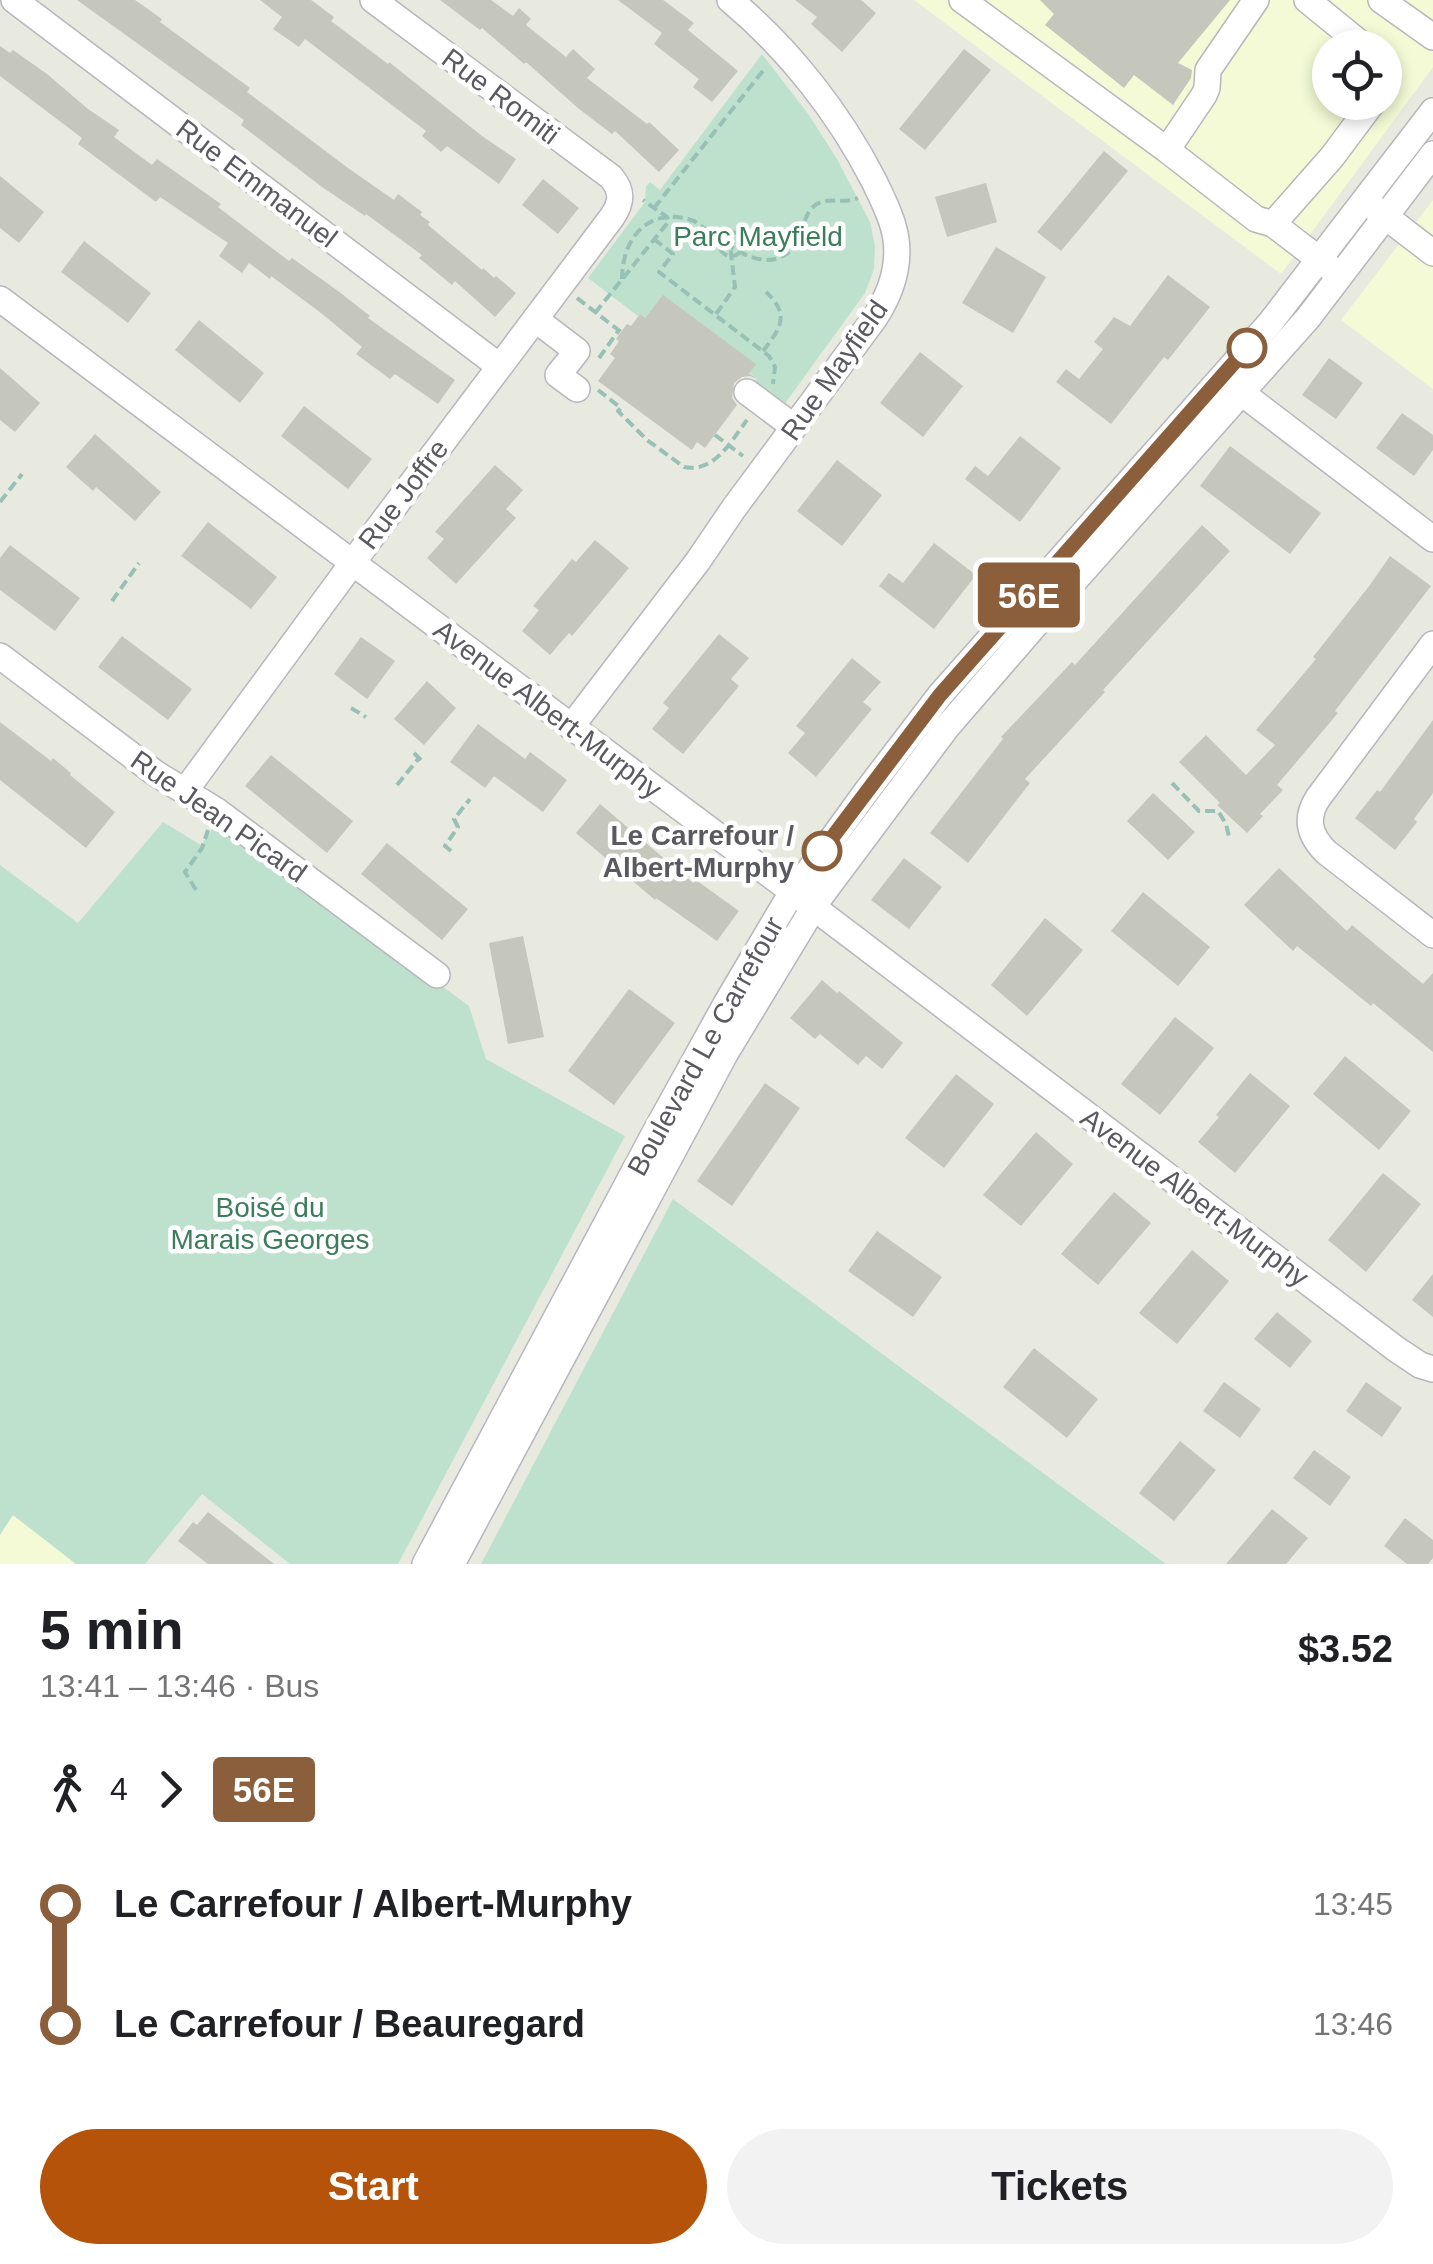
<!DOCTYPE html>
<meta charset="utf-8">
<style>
:root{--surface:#fff;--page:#f2f2f2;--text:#202124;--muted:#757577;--accent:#b45309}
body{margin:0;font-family:Helvetica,sans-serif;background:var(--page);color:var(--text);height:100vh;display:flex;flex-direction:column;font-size:38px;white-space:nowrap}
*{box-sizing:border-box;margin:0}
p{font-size:32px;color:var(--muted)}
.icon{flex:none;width:55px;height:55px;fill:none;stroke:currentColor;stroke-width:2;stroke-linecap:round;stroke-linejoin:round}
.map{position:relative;height:1564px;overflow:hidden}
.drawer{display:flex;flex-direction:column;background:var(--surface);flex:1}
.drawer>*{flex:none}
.badge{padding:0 20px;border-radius:8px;font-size:35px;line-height:65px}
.controls{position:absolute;left:1312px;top:30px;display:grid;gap:20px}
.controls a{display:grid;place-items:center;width:90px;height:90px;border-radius:50%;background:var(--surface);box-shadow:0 5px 15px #0003;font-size:50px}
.map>.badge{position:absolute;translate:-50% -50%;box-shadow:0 0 0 5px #fff}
.legs{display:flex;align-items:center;gap:15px;height:110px;padding:0 40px;font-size:32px}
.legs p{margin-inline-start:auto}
.headline{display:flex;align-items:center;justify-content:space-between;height:170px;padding:0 40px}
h1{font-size:55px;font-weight:600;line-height:75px}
.action{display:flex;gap:20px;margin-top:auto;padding:20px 40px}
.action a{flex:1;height:115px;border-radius:60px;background:var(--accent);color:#fff;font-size:40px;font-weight:600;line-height:115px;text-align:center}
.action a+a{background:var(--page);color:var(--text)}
ul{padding:0 40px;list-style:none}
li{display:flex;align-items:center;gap:35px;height:120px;font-size:38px}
li i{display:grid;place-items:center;width:15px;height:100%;margin:0 12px;background:currentColor}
li i::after{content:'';width:25px;height:25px;margin:-12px;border:8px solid;border-radius:50%;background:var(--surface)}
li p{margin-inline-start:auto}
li:first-child i{background:linear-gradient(#0000 50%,currentColor 0)}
li:last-child i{background:linear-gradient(currentColor 50%,#0000 0)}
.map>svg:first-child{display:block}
.commercial{fill:#f3fad5;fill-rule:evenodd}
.green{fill:#bee1cd}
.building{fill:#c5c6bc}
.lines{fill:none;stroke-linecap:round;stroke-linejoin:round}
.minor-casing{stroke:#b6b6bc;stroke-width:28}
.path{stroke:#98c0b5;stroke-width:4;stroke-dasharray:10 5;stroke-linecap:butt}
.minor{stroke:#fff;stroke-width:25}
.line-1-casing{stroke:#fff;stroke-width:22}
.line-1{stroke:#8b5e3c;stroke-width:15}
.stop-1-dot{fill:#fff;stroke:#8b5e3c;stroke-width:5}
.labels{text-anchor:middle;stroke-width:9;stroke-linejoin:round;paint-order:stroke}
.street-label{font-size:28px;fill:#595960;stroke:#fff}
.park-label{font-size:28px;fill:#3a7d5a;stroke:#fff}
.stop-label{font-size:28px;font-weight:bold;fill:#595960;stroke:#fff;text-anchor:end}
</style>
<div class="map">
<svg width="1433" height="1564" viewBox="0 0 1433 1564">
<rect width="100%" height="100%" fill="#e8eae0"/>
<path class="commercial" d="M 914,0 L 1433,0 L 1433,67 L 1281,274 ZM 1330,48 L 1385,48 L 1385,102 L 1330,102 Z
M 1433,200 L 1433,389 L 1341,320 Z
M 12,1514 L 76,1564 L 0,1564 L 0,1535 Z"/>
<path class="green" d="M 762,54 L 809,115 L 837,159 L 870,222 L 875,246 L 874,269 L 865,293 L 781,409 L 751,386 L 757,379 L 663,296 L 645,318 L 640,314 L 638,316 L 588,278 L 645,202 L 646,186 L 650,182 L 660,190 Z
M 218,821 L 469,1006 L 486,1059 L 625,1136 L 398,1564 L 290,1564 L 202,1494 L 145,1564 L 76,1564 L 13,1515 L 0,1535 L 0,865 L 78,923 L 163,822 L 201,845 Z
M 673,1199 L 1166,1564 L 481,1564 Z"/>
<path class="building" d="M 77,0 L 135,0 L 162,19 L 160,22 L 250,88 L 247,92 L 348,168 L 394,200 L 398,194 L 422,212 L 420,215 L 430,222 L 428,225 L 482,270 L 483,268 L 494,278 L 496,276 L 516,293 L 495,317 L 455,281 L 452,285 L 419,258 L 422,255 L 366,214 L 365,216 L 322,187 L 241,125 L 244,120 Z
M 260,0 L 311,0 L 334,17 L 331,21 L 388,64 L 389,62 L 482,136 L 516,159 L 499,184 L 447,146 L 441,152 L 422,136 L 426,131 L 305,39 L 299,47 L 273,29 L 282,17 Z
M 440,0 L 491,0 L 513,16 L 519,8 L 531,19 L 526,25 L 566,57 L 573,49 L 595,69 L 587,78 L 647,124 L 649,122 L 679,150 L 659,172 L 615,131 L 612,134 L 579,109 L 526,62 L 524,64 L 482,28 L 480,30 Z
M 618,0 L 663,0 L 694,23 L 688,30 L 738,71 L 712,102 L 693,87 L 699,79 L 654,44 L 662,33 Z
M 795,0 L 861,0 L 876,13 L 842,52 L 811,24 L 817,17 Z
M 1040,0 L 1230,0 L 1178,63 L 1192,70 L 1191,78 L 1173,105 L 1134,75 L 1124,88 L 1045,25 L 1054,14 Z
M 0,46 L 10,53 L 13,50 L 47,74 L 88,109 L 119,130 L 114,137 L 152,165 L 157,159 L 221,204 L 218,207 L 289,261 L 292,258 L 338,291 L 370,316 L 368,318 L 455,380 L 438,404 L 395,374 L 390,379 L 356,354 L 362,347 L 321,313 L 271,276 L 270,279 L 249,263 L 242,273 L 219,256 L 228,243 L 160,197 L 156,202 L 78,144 L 82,138 L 0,76 Z
M 964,49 L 991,70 L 925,150 L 899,129 Z
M 1104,151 L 1128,171 L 1061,251 L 1037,232 Z
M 0,176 L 44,212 L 19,243 L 0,228 Z
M 543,179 L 579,208 L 558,234 L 522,205 Z
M 986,183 L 997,222 L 947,237 L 935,197 Z
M 84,241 L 151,293 L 128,323 L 61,272 Z
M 996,247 L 1046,277 L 1013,333 L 962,303 Z
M 1168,275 L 1210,307 L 1168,360 L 1164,357 L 1111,424 L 1056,382 L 1066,369 L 1079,379 L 1103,349 L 1094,342 L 1114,317 L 1130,326 Z
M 663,295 L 756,364 L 749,373 L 757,379 L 750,376 L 742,377 L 734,383 L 732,398 L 737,405 L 705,448 L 697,442 L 692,450 L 598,381 L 615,358 L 610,354 L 619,341 L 616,339 L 621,332 L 627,324 L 631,326 L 640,314 L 645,318 Z
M 199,320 L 264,373 L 240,403 L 175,350 Z
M 920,352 L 963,386 L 923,437 L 880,403 Z
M 1329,358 L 1363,383 L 1336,419 L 1302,395 Z
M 0,368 L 40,403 L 15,432 L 0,420 Z
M 304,406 L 372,459 L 348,489 L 281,436 Z
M 1402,413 L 1433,435 L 1433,450 L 1414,476 L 1376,448 Z
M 95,434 L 161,492 L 135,521 L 96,487 L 93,491 L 66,467 Z
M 1020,436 L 1061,468 L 1020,522 L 965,479 L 975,466 L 988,476 Z
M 1230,446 L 1321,513 L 1290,554 L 1200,486 Z
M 837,460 L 882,495 L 842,546 L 797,511 Z
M 495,465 L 523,490 L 506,509 L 516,518 L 456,584 L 427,558 L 444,539 L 435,532 Z
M 208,522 L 277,577 L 251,609 L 181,556 Z
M 1202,525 L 1230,551 L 1103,690 L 1105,692 L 1025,779 L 1030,783 L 968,863 L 930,833 L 1003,739 L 1001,737 L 1072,662 L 1075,665 Z
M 595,540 L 629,568 L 572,636 L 569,633 L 550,655 L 522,631 L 539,610 L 533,606 L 572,559 L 576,562 Z
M 934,543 L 976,575 L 934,629 L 879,586 L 889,573 L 903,583 Z
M 10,545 L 80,598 L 55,631 L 0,590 L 0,558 Z
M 1390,556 L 1431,586 L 1335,711 L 1338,713 L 1277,785 L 1283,790 L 1260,814 L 1263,816 L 1247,833 L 1217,805 L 1220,803 L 1179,762 L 1206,735 L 1246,775 L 1275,745 L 1256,730 L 1316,659 L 1313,657 L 1370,585 Z
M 719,634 L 749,658 L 731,679 L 739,686 L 683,754 L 652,729 L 669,708 L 663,703 Z
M 122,636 L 192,689 L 168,720 L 98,667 Z
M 361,637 L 395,661 L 367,699 L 334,674 Z
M 852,658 L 881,682 L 863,702 L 872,709 L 816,777 L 788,753 L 805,733 L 796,726 Z
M 427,681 L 456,708 L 424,745 L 394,719 Z
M 1433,720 L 1433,793 L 1414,819 L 1417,822 L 1395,850 L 1355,818 L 1377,790 L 1380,792 Z
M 0,722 L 51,761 L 53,758 L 71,773 L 70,775 L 115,812 L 86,848 L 0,780 Z
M 478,724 L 525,759 L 530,752 L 567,780 L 543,812 L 494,776 L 485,788 L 450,762 Z
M 271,755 L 353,821 L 327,853 L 245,786 Z
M 1153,793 L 1195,832 L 1168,860 L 1127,821 Z
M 600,804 L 693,883 L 696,880 L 739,911 L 717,941 L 656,898 L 655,900 L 576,833 Z
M 387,843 L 468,909 L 442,940 L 361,874 Z
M 904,858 L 942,887 L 909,929 L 871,900 Z
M 1279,868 L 1347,931 L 1352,925 L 1423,984 L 1433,973 L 1433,1052 L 1373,1003 L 1371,1006 L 1297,946 L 1293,951 L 1244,905 Z
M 1143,892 L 1210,947 L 1178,986 L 1111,931 Z
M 1045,918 L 1083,950 L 1027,1016 L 991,985 Z
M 523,936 L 544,1037 L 508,1044 L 489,943 Z
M 822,980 L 837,993 L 839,991 L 903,1043 L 882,1069 L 866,1056 L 858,1065 L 820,1034 L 815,1039 L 790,1018 Z
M 629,989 L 675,1023 L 614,1105 L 568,1071 Z
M 1175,1017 L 1214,1048 L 1160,1115 L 1121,1084 Z
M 1345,1056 L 1411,1111 L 1379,1150 L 1313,1094 Z
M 1250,1073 L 1290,1106 L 1235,1173 L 1198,1142 L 1219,1117 L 1216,1115 Z
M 956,1074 L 994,1104 L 944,1168 L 905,1138 Z
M 765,1083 L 800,1108 L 732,1206 L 697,1181 Z
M 1036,1132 L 1073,1164 L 1021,1226 L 983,1195 Z
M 1383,1173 L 1421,1204 L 1366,1272 L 1328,1240 Z
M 1114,1192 L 1151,1223 L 1098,1285 L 1061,1254 Z
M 877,1231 L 942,1277 L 913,1317 L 848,1271 Z
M 1192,1250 L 1229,1281 L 1177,1344 L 1139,1313 Z
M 1433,1274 L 1433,1317 L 1412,1300 Z
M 1277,1312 L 1312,1341 L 1290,1368 L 1254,1339 Z
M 1034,1348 L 1098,1399 L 1067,1438 L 1003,1387 Z
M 1224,1382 L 1261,1409 L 1240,1438 L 1203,1411 Z
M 1366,1382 L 1402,1408 L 1382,1437 L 1346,1411 Z
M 1180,1441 L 1216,1470 L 1174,1521 L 1139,1493 Z
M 1314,1450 L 1351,1477 L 1330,1506 L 1293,1478 Z
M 1272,1509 L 1308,1538 L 1286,1564 L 1226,1564 Z
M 208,1512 L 274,1564 L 208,1564 L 178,1541 L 193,1522 L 197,1525 Z
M 1405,1518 L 1433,1540 L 1433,1558 L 1428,1564 L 1407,1564 L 1384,1546 Z"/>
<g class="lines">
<g class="minor-casing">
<path id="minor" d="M 14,0 L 499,366
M 962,0 L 1167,150
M 1256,0 L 1208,70 L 1207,88 L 1204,95 L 1167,150 L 1256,219 L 1273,224 L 1333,270
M 1307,0 L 1366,48
M 1381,0 L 1433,37
M 1373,207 L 1433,253
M 1273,224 L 1332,157 L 1373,102
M 0,299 L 813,907 L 1396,1349 L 1420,1365 L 1433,1369
M 535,319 L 577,351 L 558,375 L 577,389
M 1230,384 L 1433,539
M 747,392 L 794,427
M 1433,644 L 1318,798 C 1305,818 1309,835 1326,852 L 1433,935
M 0,656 L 155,773 L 217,811 L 437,975
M 571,727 L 698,561 L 734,508 L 874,319 C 890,295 900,269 896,239 C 893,219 883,200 874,181 C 839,113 789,49 730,0
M 185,791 L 373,535 L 612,217 C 622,202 623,191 611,177 L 373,0
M 425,1564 L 653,1136 L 727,1002 L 785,904 L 866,792 L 940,695 L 1270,323 L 1433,111
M 452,1564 L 725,1054 L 820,897 L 947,727 L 1044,615 L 1308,318 L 1433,154"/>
</g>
<path class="path" d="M 654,208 L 766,67
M719 244a12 12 0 1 1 24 0a12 12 0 1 1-24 0Z
M 654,239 L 673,254 L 659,272 L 769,356 L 775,367 L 773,384
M 622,279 C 622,237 650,205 694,221 C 722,240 768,284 797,243 C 805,232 802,217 813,207 C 826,195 842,205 858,198
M 577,298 L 621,332
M 595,313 L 669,221 L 667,217 L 643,200
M 716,314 L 735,287 L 730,245
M 763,351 C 780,329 791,315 766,292
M 599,358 L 619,330
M 598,390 L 621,408 L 618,411 L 647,440 L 684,467 C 715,473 731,441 747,420
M 715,435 L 743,456
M 0,502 L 22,474
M 112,601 L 139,563
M 351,708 L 366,717
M 414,753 L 423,762
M 1172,783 L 1199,811 L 1218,811 L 1226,824 L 1229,837
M 397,785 L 419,758
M 451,851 L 445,846 L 458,827 L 454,819 L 470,799
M 196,890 L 185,872 L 202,848 L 208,830"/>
<use href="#minor" class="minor"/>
</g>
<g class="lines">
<g class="line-1-casing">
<path id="line-1" d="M 822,851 L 940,695 L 1247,348"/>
</g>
<use href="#line-1" class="line-1"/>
</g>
<g class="stop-1-dot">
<circle cx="1247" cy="348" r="18"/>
<circle cx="822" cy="851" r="18"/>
</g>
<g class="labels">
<g class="street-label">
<text transform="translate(501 96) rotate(37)" y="10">Rue Romiti</text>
<text transform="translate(257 183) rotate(37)" y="10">Rue Emmanuel</text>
<text transform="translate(834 370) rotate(-55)" y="10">Rue Mayfield</text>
<text transform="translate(403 494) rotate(-53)" y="10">Rue Joffre</text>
<text transform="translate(548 709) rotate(37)" y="10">Avenue Albert-Murphy</text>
<text transform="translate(219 816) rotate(35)" y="10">Rue Jean Picard</text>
<text transform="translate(705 1046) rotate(-61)" y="10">Boulevard Le Carrefour</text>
<text transform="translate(1195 1197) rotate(37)" y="10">Avenue Albert-Murphy</text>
</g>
<g class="park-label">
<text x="758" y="246">Parc Mayfield</text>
<text x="270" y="1217">Boisé du<tspan x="270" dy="32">Marais Georges</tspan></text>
</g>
<g class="stop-label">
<text x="794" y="845">Le Carrefour /<tspan x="794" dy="32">Albert-Murphy</tspan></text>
</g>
</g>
</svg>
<div class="controls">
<a><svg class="icon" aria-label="locate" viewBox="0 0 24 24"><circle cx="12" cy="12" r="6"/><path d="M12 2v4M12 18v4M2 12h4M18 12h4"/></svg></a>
</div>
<b class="badge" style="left:1029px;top:595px;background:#8b5e3c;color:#fff">56E</b>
</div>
<section class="drawer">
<div class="headline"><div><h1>5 min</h1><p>13:41 – 13:46 · Bus</p></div><b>$3.52</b></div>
<div class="legs"><svg class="icon" aria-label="walk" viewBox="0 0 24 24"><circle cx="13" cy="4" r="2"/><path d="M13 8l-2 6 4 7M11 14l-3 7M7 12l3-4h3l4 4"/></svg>4<svg class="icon" aria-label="forward" viewBox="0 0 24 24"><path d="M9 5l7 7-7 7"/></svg><b class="badge" style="background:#8b5e3c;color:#fff">56E</b></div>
<ul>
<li><i style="color:#8b5e3c"></i><b>Le Carrefour / Albert-Murphy</b><p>13:45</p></li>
<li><i style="color:#8b5e3c"></i><b>Le Carrefour / Beauregard</b><p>13:46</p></li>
</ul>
<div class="action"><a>Start</a><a>Tickets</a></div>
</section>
